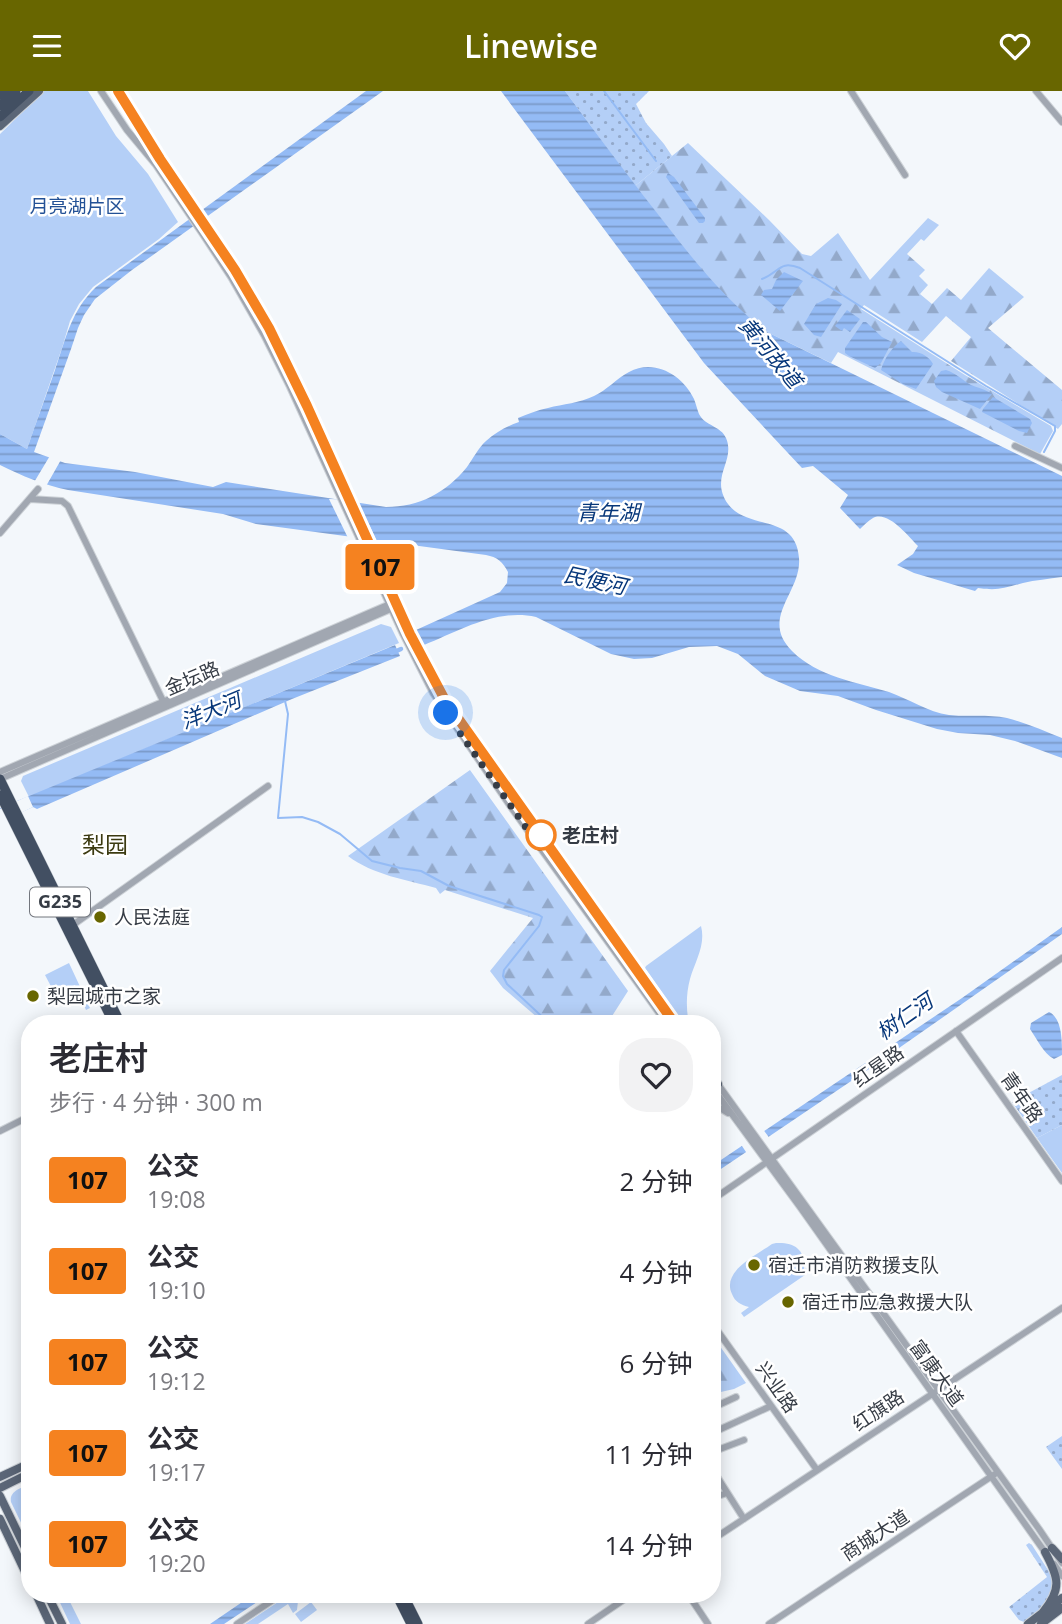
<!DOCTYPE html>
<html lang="zh">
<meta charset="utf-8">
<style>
:root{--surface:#fff;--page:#f2f2f3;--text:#2b2b33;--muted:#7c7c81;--accent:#686600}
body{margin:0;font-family:"Open Sans","Noto Sans SC",sans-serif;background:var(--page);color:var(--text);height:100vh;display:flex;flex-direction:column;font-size:26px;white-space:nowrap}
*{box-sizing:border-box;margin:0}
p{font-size:23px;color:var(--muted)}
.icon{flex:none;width:38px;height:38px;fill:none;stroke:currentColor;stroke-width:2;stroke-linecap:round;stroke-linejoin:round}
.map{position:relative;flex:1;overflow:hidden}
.panel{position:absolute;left:21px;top:924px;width:700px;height:588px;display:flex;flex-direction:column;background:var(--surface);border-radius:28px;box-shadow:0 4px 18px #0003}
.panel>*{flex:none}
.badge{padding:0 14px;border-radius:5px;font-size:24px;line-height:46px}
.you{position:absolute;width:35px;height:35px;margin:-18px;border:5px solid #fff;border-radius:50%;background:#1a73e8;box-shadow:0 0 0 10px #1a73e833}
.map>.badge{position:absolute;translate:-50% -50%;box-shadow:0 0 0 4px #fff}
.round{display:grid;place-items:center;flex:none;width:74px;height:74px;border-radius:28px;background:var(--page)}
.headline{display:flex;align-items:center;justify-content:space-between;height:119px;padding:0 28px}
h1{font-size:33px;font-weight:600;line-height:52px}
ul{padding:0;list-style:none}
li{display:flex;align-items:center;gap:21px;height:91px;padding:0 28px}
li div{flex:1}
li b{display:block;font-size:26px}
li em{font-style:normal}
li .badge{min-width:77px;font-weight:700;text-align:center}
header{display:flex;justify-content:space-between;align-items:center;height:91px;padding:0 28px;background:var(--accent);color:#fff;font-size:32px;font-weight:600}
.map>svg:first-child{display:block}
.green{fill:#b4cff7}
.forest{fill:url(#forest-firs)}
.garden{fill:url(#garden-dots)}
.water{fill:url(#water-rules)}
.pier{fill:#f3f7fb}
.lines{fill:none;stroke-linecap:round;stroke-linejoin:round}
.stream{stroke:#94bbf5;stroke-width:2}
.canal{stroke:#94bbf5;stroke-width:4.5}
.minor-casing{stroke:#cdd2d7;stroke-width:8}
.major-casing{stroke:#cdd2d7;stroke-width:10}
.highway-casing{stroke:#cdd2d7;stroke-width:10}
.minor{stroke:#a1a7b1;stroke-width:6}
.major{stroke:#5b6677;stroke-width:8}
.highway{stroke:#424f62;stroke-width:9}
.line-casing{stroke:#fff;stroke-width:16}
.line{stroke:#f58220;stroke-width:10}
.walk{stroke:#363c45;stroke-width:7;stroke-dasharray:0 12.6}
.stop-dot{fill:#fff;stroke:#f58220;stroke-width:3.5}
.poi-dot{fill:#686600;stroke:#fff;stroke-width:2.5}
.labels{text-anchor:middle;stroke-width:5;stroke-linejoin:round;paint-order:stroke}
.shield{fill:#fff;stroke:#72767d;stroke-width:2}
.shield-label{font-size:18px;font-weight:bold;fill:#363c45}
.park-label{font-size:19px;fill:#235196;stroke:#fff}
.street-label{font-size:19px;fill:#363c45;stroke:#fff}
.stop-label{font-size:19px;font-weight:bold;fill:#363c45;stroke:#fff;text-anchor:start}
.poi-label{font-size:19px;fill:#363c45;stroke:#fff;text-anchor:start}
.water-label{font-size:21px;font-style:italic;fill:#07377a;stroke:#fff}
.quarter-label{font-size:23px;fill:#3c3b12;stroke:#fff}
</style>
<header><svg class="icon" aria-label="menu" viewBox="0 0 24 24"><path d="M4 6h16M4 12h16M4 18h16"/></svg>Linewise<svg class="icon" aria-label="heart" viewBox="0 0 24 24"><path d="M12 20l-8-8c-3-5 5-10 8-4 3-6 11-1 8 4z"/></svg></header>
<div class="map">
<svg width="1062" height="1533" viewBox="0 0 1062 1533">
<defs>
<pattern id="forest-firs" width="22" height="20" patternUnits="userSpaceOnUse" patternTransform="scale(1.75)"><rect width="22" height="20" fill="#b4cff7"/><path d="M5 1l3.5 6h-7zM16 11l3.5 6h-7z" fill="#93a9ca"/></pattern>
<pattern id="garden-dots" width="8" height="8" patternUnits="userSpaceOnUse" patternTransform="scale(1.75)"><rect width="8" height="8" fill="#b4cff7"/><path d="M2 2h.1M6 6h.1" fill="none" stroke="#93a9ca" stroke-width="1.8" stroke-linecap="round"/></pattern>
<pattern id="water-rules" width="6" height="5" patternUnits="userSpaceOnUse" patternTransform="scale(1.75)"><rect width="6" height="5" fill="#94bbf5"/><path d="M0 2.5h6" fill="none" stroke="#7a99c8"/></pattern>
</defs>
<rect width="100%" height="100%" fill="#f3f7fb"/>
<path class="green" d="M 44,0 L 88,0 L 116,45 L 148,83 L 178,131 L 159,148 L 93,196 L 79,213 L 70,230 L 62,257 L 27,358 L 0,343 L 0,43 Z
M 381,533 L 391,536 L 399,552 L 29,706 L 21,690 L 23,685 Z
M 701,835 C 706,854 695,870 690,888 C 686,903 686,918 689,933 L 684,933 L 645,877 L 646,875 Z
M 69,872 L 90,917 L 86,919 L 75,894 L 55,903 L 45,884 Z
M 1062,1034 L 1062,1082 L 1037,1047 Z
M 776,1152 C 795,1151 806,1159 804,1179 L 815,1171 L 818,1175 L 744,1226 L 741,1222 L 749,1216 C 741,1214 735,1211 732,1203 C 721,1180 757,1164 772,1153 Z
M 30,1393 L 30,1450 L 11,1411 C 9,1400 21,1397 30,1393 Z
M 56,1503 L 66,1503 L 81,1533 L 70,1533 Z
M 290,1503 L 306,1503 L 298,1510 L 297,1519 L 293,1522 L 288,1513 L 258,1533 L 245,1533 Z
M 311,1511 L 317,1519 L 301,1531 L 295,1523 Z"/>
<path class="forest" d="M 688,52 L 769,129 L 802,163 L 811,165 L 838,142 L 870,189 L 928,127 L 939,134 L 924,150 L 921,148 L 907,163 L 925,179 L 919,185 L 928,194 L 920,203 L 932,213 L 947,197 L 961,209 L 989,177 L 1024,206 L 988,237 L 1062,299 L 1062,333 L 1058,338 L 951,270 L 971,246 L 946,225 L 922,251 L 864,214 L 861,218 L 965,284 L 1051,335 L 1053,340 L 1040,363 L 838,261 L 831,272 L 767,241 L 742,221 L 706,185 L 635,95 Z
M 470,679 L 628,900 L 607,933 L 545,933 L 503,897 L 490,880 L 533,827 L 445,799 L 440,803 L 436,797 C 407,789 373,784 348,765 Z
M 712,1244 L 746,1292 L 734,1298 L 712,1303 Z"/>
<path class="garden" d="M 565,0 L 649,0 L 636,13 L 646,32 L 664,53 L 672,65 L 635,95 Z
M 1062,984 L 1062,1034 L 1037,1047 L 1012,1011 Z
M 1062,1345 L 1062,1378 L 1046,1356 Z
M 1029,1452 L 1032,1454 L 1055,1490 L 1048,1513 L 1024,1531 L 1019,1529 L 1009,1516 L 1047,1486 L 1026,1454 Z"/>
<path class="water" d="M 366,0 L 383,0 L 132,179 L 95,208 L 84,224 L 78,237 L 71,258 L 34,361 L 65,372 L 135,381 L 213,396 L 226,391 L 386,416 C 419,416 446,402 467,376 C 473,368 478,357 486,350 C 496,341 507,335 519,331 L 518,327 C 528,323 538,319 548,317 C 563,313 580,312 594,305 C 607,299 616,288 629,281 C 654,267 683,284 694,308 C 696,313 697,318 699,323 C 705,335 721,335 726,347 C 736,370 709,386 728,413 C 748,440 796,422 799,467 C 802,501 759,527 792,560 C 818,586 856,591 889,601 C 909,608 928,621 949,624 C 968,626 987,623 1007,627 C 1026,632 1044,640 1062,647 L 1062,667 L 1015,650 L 990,644 L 958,642 L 937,638 L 876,619 L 838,605 L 800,600 L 765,585 L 738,563 L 717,555 L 689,556 L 652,567 L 634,568 L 611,563 L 536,526 C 497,517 459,540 424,554 L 416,539 L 500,501 L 507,492 L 508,481 C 503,471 497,466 486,464 L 256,433 L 223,423 L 68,399 C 44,394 22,385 0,374 L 0,343 L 27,358 C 36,331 46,305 55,279 C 66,247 71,220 96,196 Z
M 501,0 L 565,0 C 599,46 633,92 668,136 C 699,176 727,210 767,241 L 1062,385 L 1062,486 C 1049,488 1035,489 1023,492 C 1004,497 998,500 978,497 L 975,500 L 914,482 L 897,474 L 913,463 L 918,455 C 908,445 888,419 873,427 C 868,430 863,435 860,438 L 840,417 L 848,404 L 813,375 L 802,377 L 704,272 Z
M 668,82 L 674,86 L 705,127 L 705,130 L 703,132 L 699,132 L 666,86 Z
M 784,181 L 803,190 L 780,220 L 761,204 L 764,199 L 772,198 L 776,189 Z
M 828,207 L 836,209 L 842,213 L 821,246 L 814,244 L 804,233 L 816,213 Z
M 847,219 L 860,228 L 850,241 L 844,237 L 842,240 L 835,235 Z
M 863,231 L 866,231 L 882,246 L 892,251 L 881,272 L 875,277 L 849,265 L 845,262 L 845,257 Z
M 901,250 L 912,261 C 920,260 930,266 933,273 L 916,298 L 903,293 L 881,279 C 884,268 892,256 901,250 Z
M 946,279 C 956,282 962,289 971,294 C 978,297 985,298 992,303 L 980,318 L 942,301 L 936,296 L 934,290 L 941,280 Z
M 993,306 L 1030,328 L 1032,332 L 1027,342 L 1019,340 L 982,321 L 983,318 Z
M 395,554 L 400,565 L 292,608 L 37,718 L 33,716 L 0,731 L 0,717 Z
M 1062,836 L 1062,843 L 869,978 L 712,1084 L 712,1075 L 962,907 Z
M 1049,921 C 1062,927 1062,949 1062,964 L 1054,968 C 1043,962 1037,948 1030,938 L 1031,932 Z
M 254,1503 L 269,1503 L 224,1533 L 210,1533 Z"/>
<path class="pier" d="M 51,363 L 62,367 L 45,397 L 33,393 Z
M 329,408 L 357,409 L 377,450 L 349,449 Z
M 28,705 L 33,716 L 0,732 L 0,718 Z
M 762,1037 L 771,1049 L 748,1064 L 740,1052 Z"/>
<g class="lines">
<path class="stream" d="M 604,0 L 656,70
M 762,188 C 780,181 779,169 800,177 L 986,295 L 1055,335 L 1055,340 L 1044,361
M 285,610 L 288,623 L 278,727 L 302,726 L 318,731 L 340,743 L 372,770 L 400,777 L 421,780 L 449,795 L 539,824 L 542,826 L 539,835 L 504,879 L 503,885 L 507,893 L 550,933"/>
<path class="canal" d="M 392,562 L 401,558"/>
<g class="minor-casing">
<path id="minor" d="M 101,0 L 127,39 L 156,74 L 202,142 L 231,186 L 264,244 L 290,296 L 403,543 L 433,602 L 513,719 L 667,933
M 118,0 L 160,68 L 235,179 L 269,237 L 307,315 L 410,543 L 445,609 L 675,933
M 851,0 L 905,84
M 1036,0 L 1062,31
M 1015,355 L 1062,377
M 30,408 L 62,410 L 68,415 L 165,614
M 0,442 L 38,398
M 0,681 L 390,513
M 0,688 L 393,517
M 70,836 L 268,695
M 453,933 L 456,930
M 956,940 L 1062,1090
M 712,985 L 1039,1438 L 1062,1472
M 712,996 L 800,1116 L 1047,1464
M 712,1012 L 728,1022
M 0,1040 L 30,1025
M 712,1109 L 1062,867
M 712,1232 L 817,1379
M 712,1317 L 736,1306
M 712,1342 L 771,1315
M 712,1361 L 744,1349
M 712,1385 L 716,1384 L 744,1428
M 712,1407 L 727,1402
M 712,1449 L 1062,1217
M 1054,1473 L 1062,1485
M 688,1503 L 708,1533
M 237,1533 L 282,1503
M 588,1533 L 632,1503
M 769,1533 L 995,1383"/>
</g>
<g class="major-casing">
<path id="major" d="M 0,35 L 39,0
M 712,997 L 718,993
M 0,1386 L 30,1372
M 0,1397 L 30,1382
M 0,1405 L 30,1467
M 0,1428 L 30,1491
M 1052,1457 L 1062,1468
M 36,1503 L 50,1533
M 47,1503 L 62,1533
M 1043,1521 C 1062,1498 1059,1487 1045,1461
M 1028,1533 L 1062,1507
M 1041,1533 L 1062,1517"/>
</g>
<g class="highway-casing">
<path id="highway" d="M 0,4 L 5,0
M 0,15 L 16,0
M 0,26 L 29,0
M 0,688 L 121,933
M 0,704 L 114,933
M 396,1503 L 411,1533
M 403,1503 L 418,1533"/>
</g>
<use href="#minor" class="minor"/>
<use href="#major" class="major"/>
<use href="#highway" class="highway"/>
</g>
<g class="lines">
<g class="line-casing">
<path id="line" d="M 118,0 L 160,68 L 235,179 L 269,237 L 307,315 L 410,543 L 445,609 L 675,933"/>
</g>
<use href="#line" class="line"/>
<path class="walk" d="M 446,622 L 541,758 L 548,753 L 541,744"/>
</g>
<circle class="stop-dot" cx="541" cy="744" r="14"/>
<g class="poi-dot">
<circle cx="100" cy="826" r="7"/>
<circle cx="33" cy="905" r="7"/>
<circle cx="754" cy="1174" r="7"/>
<circle cx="788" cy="1211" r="7"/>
</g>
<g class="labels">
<rect class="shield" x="30" y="796.5" width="60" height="29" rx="5"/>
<g class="shield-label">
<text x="60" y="817">G235</text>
</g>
<g class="park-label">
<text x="77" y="122">月亮湖片区</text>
</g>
<g class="street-label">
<text transform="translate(192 587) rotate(-23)" y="7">金坛路</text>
<text transform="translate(878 975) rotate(-35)" y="7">红星路</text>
<text transform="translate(1022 1006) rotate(55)" y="7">青年路</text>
<text transform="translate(937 1282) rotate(54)" y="7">富康大道</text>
<text transform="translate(777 1296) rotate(55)" y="7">兴业路</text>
<text transform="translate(878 1319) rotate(-34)" y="7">红旗路</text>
<text transform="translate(875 1444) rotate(-33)" y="7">商城大道</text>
</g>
<g class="stop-label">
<text x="562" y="751">老庄村</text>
</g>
<g class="poi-label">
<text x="114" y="833">人民法庭</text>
<text x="47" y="912">梨园城市之家</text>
<text x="768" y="1181">宿迁市消防救援支队</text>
<text x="802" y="1218">宿迁市应急救援大队</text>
</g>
<g class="water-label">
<text transform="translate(770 262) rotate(50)" y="7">黄河故道</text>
<text x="608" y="429">青年湖</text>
<text transform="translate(595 490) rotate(12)" y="7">民便河</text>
<text transform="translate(211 620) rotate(-22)" y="7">洋大河</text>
<text transform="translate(905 926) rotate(-35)" y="7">树仁河</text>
</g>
<g class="quarter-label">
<text x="105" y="762">梨园</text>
</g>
</g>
</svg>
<div class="you" style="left:446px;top:622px"></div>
<b class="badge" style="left:380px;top:476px;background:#f58220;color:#111">107</b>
<section class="panel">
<div class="headline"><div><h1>老庄村</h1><p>步行 · 4 分钟 · 300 m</p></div><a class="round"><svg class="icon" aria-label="heart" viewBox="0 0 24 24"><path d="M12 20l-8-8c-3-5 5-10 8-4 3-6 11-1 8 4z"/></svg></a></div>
<ul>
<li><span class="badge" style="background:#f58220;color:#111">107</span><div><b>公交</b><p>19:08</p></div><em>2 分钟</em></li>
<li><span class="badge" style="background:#f58220;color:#111">107</span><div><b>公交</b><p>19:10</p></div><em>4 分钟</em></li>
<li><span class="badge" style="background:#f58220;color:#111">107</span><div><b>公交</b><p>19:12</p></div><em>6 分钟</em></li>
<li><span class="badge" style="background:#f58220;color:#111">107</span><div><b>公交</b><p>19:17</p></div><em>11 分钟</em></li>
<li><span class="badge" style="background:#f58220;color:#111">107</span><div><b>公交</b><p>19:20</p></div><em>14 分钟</em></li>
</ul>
</section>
</div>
